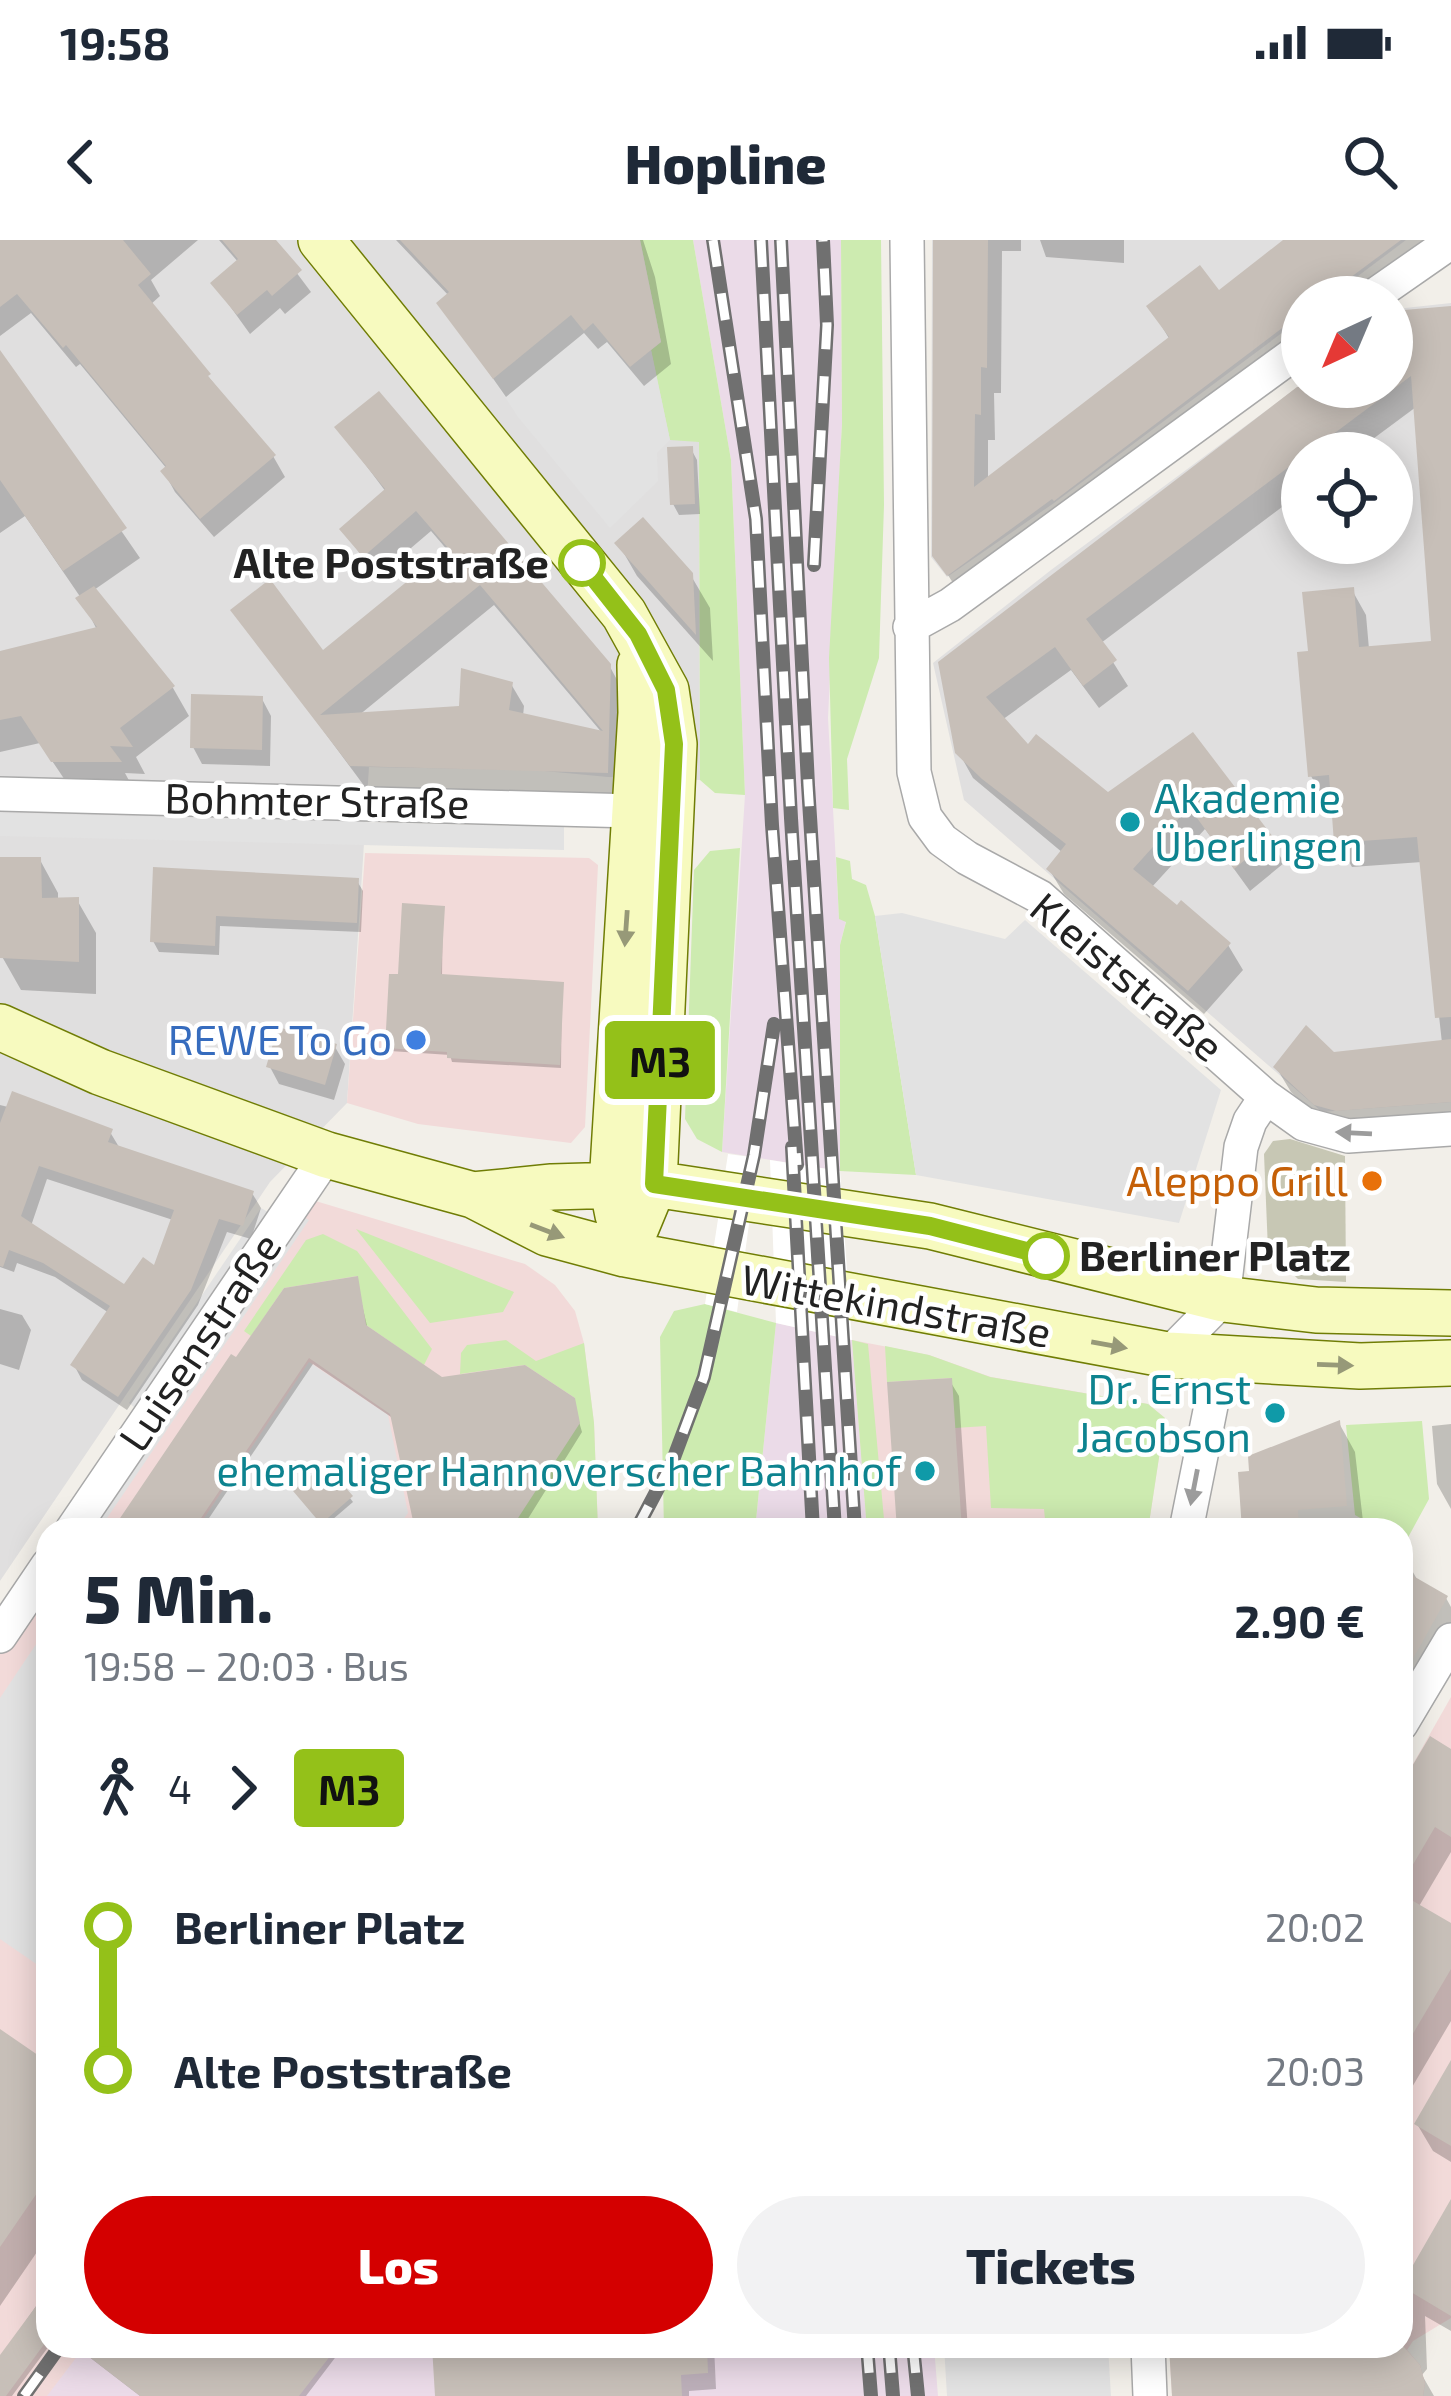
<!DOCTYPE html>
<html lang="de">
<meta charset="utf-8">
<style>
:root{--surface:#fff;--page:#f2f2f3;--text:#1f2937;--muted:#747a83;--accent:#d40000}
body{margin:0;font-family:"Exo 2",sans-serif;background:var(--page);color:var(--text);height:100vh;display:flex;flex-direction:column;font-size:45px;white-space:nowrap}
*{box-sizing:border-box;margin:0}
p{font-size:39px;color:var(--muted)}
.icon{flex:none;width:66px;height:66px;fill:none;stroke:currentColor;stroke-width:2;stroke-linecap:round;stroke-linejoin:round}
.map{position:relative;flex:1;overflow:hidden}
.drawer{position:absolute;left:36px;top:1278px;width:1377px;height:840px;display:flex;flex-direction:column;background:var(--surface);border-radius:36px;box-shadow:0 6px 30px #0003}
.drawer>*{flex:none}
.badge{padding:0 24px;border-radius:9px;font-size:42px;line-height:78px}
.needle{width:78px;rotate:224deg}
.buttons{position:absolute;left:1281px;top:36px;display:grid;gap:24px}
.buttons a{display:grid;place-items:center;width:132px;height:132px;border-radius:50%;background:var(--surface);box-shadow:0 6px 30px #0003;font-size:60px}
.map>.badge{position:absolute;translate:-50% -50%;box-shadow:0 0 0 6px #fff}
.legs{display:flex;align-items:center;gap:18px;height:132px;padding:0 48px;font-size:39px}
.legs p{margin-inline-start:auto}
.headline{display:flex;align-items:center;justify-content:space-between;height:204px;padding:0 48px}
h1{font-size:66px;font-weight:800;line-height:90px}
.action{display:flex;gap:24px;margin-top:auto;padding:24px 48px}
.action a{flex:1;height:138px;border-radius:72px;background:var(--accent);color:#fff;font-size:48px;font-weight:800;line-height:138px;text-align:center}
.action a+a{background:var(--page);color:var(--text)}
ul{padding:0 48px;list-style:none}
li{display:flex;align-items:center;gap:42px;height:144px;font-size:45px}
li i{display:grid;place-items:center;width:18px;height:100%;margin:0 15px;background:currentColor}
li i::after{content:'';width:30px;height:30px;margin:-15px;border:9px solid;border-radius:50%;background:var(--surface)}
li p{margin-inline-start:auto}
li:first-child i{background:linear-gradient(#0000 50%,currentColor 0)}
li:last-child i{background:linear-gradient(currentColor 50%,#0000 0)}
.status{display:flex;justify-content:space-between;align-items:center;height:84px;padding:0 60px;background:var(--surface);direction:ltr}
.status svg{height:33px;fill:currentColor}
header{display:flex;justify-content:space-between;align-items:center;height:156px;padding:0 48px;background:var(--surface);font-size:54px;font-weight:800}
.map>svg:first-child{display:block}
.residential{fill:#e0dfdf;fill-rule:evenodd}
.commercial{fill:#f2dad9}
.industrial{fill:#ebdbe8}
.construction{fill:#c7c7b4}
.grass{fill:#cdebb0}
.parking{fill:#e2e2e2}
.pier{fill:#fff}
.shadow{fill:#0003;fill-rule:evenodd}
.building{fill:#c7bfb8;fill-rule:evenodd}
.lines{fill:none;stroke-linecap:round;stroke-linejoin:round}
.street-casing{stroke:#a9a9a9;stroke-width:36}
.secondary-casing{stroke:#707d05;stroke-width:48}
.street{stroke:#fff;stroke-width:33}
.secondary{stroke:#f7fabf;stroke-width:45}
.rail-casing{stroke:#707070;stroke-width:14}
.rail{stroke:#fff;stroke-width:9;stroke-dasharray:27;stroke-linecap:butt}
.oneway{fill:#979978}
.oneway2{fill:#9c9c9c}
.line-1-casing{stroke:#fff;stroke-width:27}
.line-1{stroke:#94c119;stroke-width:18}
.stop-1-dot{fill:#fff;stroke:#94c119;stroke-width:6}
.culture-dot{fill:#0f9aa8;stroke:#fff;stroke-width:4.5}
.shop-dot{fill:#3f7fe0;stroke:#fff;stroke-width:4.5}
.food-dot{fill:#e8710a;stroke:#fff;stroke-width:4.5}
.labels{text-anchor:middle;stroke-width:9;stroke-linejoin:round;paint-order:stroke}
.stop-label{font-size:42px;font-weight:bold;fill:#222;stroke:#fff;text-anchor:end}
.culture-label{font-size:42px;fill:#0d838f;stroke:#fff;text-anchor:end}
.street-label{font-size:42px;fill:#222;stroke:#fff}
.shop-label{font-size:42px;fill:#366cbe;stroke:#fff;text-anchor:end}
.food-label{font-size:42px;fill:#c56008;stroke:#fff;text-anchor:end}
</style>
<div class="status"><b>19:58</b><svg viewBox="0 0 49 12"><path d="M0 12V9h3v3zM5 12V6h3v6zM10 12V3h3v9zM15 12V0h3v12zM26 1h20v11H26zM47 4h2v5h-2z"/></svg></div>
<header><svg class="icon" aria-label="back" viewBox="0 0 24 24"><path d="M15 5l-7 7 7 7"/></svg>Hopline<svg class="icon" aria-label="search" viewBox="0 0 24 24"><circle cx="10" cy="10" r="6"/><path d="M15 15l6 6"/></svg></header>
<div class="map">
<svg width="1451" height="2156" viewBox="0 0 1451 2156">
<rect width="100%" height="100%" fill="#f2efe9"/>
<path class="residential" d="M 0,0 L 640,0 L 661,102 L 652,110 L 699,201 L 700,540 L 608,537 L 534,530 L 369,527 L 347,863 L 270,942 L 0,1341 Z
M 932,0 L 1406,0 L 1330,57 L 1302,57 L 1302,78 L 1054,263 L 947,337 L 931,317 Z
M 1451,63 L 1451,862 L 1322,872 L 964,560 L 933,423 L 1051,330 L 1302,144 L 1392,147 L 1392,77 L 1405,68 ZM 1302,213 L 1392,213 L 1392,303 L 1302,303 Z"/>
<path class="commercial" d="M 365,613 L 589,618 L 598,625 L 585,887 L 571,903 L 418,884 L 347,863 Z
M 299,956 L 525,1024 L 555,1045 L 575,1071 L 584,1103 L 594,1183 L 598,1290 L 72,1290 Z
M 852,1100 L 929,1115 L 991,1137 L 1148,1164 L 1165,1178 L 1148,1290 L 867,1290 Z
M 48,1325 L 48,2106 L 754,2106 L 759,2156 L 0,2156 L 0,1396 Z
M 1451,1457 L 1451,2078 L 1413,2101 L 1407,2110 L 1420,2125 L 1425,2143 L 1423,2156 L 1172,2156 L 1169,2106 L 1401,2106 L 1401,1545 Z"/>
<path class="industrial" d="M 693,0 L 841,0 L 842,183 L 828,478 L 839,678 L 846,681 L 840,705 L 840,931 L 722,912 L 745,555 L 731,220 Z
M 776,1083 L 852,1100 L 867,1290 L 755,1290 Z
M 85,2106 L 934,2106 L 938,2156 L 47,2156 Z"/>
<path class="construction" d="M 1290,899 L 1345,916 L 1346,1042 L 1298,1039 L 1268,1010 L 1264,914 L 1273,901 Z"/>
<path class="grass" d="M 640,0 L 693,0 L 731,220 L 745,555 L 715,553 L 700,540 L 699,202 L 670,200 L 651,110 L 661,102 Z
M 841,0 L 881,0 L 884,265 L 879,418 L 847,519 L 849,570 L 833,568 L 829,418 L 842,184 Z
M 740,608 L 722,912 L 697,899 L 685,879 L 694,630 L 710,611 Z
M 836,617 L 850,621 L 852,639 L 866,645 L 875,676 L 916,935 L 840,931 L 840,705 L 846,682 L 839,679 Z
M 356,989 L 514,1052 L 503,1072 L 430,1083 Z
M 323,994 L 357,1011 L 432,1109 L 424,1125 L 366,1085 L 357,1036 L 284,1048 L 251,1096 L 244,1091 L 306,1000 Z
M 705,1064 L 776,1083 L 755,1290 L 664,1290 L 660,1097 L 674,1071 Z
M 506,1100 L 536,1121 L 584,1103 L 594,1183 L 598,1290 L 520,1290 L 518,1278 L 575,1158 L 525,1125 L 460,1134 L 461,1113 L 467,1105 Z
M 852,1100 L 868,1104 L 885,1290 L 867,1290 Z
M 885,1106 L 929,1115 L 990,1137 L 1148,1164 L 1165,1178 L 1148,1290 L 1046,1290 L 1044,1269 L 991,1268 L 986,1186 L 955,1188 L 951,1138 L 887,1142 Z
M 1422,1181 L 1429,1259 L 1405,1303 L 1401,1301 L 1401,1290 L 1382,1290 L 1355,1275 L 1346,1185 Z"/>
<path class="parking" d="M 571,75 L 584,90 L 593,83 L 630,127 L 651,110 L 670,200 L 657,213 L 658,241 L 610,288 L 518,177 L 493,139 Z
M 0,573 L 564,587 L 564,610 L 0,596 Z
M 902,673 L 1005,699 L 1025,680 L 1221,850 L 1179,983 L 916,935 L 875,676 Z
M 261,968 L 268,972 L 135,1168 L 129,1163 Z
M 302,976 L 309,980 L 99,1290 L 89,1290 Z
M 309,1122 L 388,1175 L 408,1273 L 396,1290 L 196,1290 Z
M 47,1388 L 48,1389 L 48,1732 L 0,1699 L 0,1458 Z
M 944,2106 L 1108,2106 L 1111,2156 L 947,2156 Z"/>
<path class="pier" d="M 728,914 L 758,918 L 737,1072 L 705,1064 Z
M 770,920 L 840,931 L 852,1100 L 776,1083 Z"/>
<path class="shadow" d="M 0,0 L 198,0 L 151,40 L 160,56 L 150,65 L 273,216 L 285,237 L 214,297 L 175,252 L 164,232 L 167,229 L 80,124 L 76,127 L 31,73 L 0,96 Z
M 219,0 L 272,0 L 311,52 L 285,74 L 280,68 L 250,94 L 214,44 L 239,23 Z
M 396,0 L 643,0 L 655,37 L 671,124 L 644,146 L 607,102 L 598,109 L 584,93 L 506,157 L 440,63 L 449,56 Z
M 937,0 L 1021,0 L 1021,11 L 1002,11 L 1001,153 L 994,153 L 995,200 L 988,200 L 988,240 L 1170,100 L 1150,67 L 1218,54 L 1288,0 L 1451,0 L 1375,57 L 1302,57 L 1302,111 L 964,360 L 935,315 Z
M 1040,0 L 1124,0 L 1124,23 L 1046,17 Z
M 1451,69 L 1451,888 L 1331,889 L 1291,852 L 1276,827 L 1332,815 L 1442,803 L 1422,622 L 1352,627 L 1337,602 L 1334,560 L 1325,561 L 1311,536 L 1311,414 L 1352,350 L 1366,375 L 1369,409 L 1434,404 L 1416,167 L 1354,213 L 1302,213 L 1302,252 L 1101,403 L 1128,446 L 1099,468 L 1071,430 L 1002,480 L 1028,509 L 1107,555 L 1192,496 L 1270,599 L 1284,623 L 1250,651 L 1205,589 L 1151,648 L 1228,705 L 1243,730 L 1204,774 L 1064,654 L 1049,629 L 1063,613 L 973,538 L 958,511 L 941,423 L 1305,147 L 1392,147 L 1392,83 Z
M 11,131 L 140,318 L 94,350 L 173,448 L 189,476 L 136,517 L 145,534 L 125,533 L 134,550 L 71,549 L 40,503 L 0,512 L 0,414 L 97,390 L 81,358 L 25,276 L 0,293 L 0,139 Z
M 338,188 L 609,425 L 622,449 L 619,554 L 365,547 L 234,370 L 323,414 L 449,312 L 431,291 L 377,337 L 343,290 L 386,252 ZM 494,365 L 603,494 L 523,476 L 524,466 L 511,444 L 462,468 L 358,476 Z
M 691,209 L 697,220 L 700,274 L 679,275 L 673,264 Z
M 618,303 L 690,334 L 710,368 L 713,421 L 637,336 Z
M 262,459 L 271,476 L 270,526 L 202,524 L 193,507 Z
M 0,620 L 40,620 L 58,653 L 58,661 L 77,660 L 96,693 L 96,754 L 21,750 L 0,713 Z
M 156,630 L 357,641 L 363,651 L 361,692 L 220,686 L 219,715 L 159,712 L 153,701 Z
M 443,669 L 442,737 L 562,745 L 561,828 L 452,822 L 450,815 L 390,811 L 388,807 L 401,737 Z
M 335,807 L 345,824 L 334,860 L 279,844 L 270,827 Z
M 0,865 L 110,892 L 119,907 L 252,953 L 261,968 L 251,999 L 227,992 L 198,1065 L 127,1170 L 82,1140 L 74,1125 L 109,1073 L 55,1037 L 17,1023 L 14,1032 L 0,1027 ZM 47,939 L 173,980 L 156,1029 L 125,1049 L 31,986 Z
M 356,1039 L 368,1090 L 441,1140 L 573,1161 L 582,1192 L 521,1290 L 418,1290 L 394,1179 L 313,1124 L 201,1290 L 116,1290 L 237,1122 Z
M 0,1069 L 22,1075 L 31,1090 L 19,1130 L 0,1124 Z
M 950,1141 L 959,1156 L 968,1290 L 900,1290 Z
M 1339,1183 L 1355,1212 L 1364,1290 L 1245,1290 L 1252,1234 Z
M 1451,1184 L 1451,1269 L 1437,1244 L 1432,1186 Z
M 299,1256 L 350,1258 L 353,1262 L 325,1286 Z
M 1401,1311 L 1418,1341 L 1446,1358 L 1451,1367 L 1451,1410 L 1402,1497 Z
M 1451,1513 L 1451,1612 L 1418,1668 L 1451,1687 L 1451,1781 L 1401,1866 L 1401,1551 Z
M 0,1792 L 48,1825 L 48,1996 L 0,2066 Z
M 1451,1826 L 1451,1922 L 1433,1911 L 1417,1884 Z
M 1451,1965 L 1451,2091 L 1425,2076 L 1427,2129 L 1422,2135 L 1434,2156 L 1175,2156 L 1171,2106 L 1401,2106 L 1401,2033 L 1408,2037 Z
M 48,2049 L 49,2106 L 12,2156 L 0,2156 L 0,2118 Z
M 75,2106 L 344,2106 L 306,2156 L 140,2156 Z
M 435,2106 L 714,2106 L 716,2149 L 689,2151 L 689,2156 L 438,2156 Z"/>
<path class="building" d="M 0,0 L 123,0 L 151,34 L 138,45 L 211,134 L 208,136 L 276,215 L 200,279 L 160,231 L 166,226 L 66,105 L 63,108 L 17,54 L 0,67 Z
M 222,0 L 276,0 L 302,30 L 272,56 L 267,50 L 237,75 L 210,43 L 238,19 Z
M 400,0 L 640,0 L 661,102 L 630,127 L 593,83 L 584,91 L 571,75 L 493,139 L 436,63 L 449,52 Z
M 933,0 L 988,0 L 987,128 L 981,127 L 981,175 L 975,174 L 974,247 L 1169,97 L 1146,66 L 1200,25 L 1219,50 L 1283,0 L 1401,0 L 1324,57 L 1302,57 L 1302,73 L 1054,261 L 1052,259 L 947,336 L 932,316 Z
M 1451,66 L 1451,777 L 1435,778 L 1417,597 L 1334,603 L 1329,535 L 1308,537 L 1297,412 L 1308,411 L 1302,352 L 1354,347 L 1359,407 L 1431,401 L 1411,136 L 1308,213 L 1302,213 L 1302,217 L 1086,379 L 1117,420 L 1083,446 L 1055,407 L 986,457 L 1028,504 L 1036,494 L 1108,552 L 1193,492 L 1273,597 L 1234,629 L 1189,567 L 1133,629 L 1177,665 L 1181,660 L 1231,703 L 1188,751 L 1046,629 L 1066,604 L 982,539 L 955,513 L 938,422 L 1297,147 L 1392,147 L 1392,79 L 1404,70 Z
M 0,110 L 127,288 L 63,331 L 0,240 Z
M 379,151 L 611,424 L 608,533 L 350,526 L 230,370 L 270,339 L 323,410 L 448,308 L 416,271 L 363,317 L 339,289 L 385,249 L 334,187 ZM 480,345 L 603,491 L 509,470 L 513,442 L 461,428 L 459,466 L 320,475 Z
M 693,206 L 695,264 L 670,265 L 667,207 Z
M 643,277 L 693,333 L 696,395 L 614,303 Z
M 94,346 L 175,446 L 120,488 L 133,507 L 110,506 L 122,522 L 51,522 L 21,476 L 0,480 L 0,411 L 97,387 L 75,358 Z
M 191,454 L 263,456 L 262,510 L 190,508 Z
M 0,617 L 41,617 L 42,658 L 79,657 L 79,722 L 0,718 Z
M 153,627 L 359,638 L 357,683 L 216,676 L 215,706 L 150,702 Z
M 402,663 L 445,666 L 441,734 L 564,742 L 560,825 L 447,818 L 447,812 L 385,808 L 389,734 L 398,734 Z
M 1306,785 L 1334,812 L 1451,799 L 1451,862 L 1336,871 L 1314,865 L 1273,827 Z
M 278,787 L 337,804 L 325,845 L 266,827 Z
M 12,851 L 113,889 L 108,902 L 254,951 L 243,986 L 219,979 L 191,1050 L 118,1157 L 70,1125 L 110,1066 L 43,1023 L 9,1010 L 3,1027 L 0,1026 L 0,883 ZM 39,926 L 174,970 L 154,1025 L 143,1017 L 124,1044 L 21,976 Z
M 358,1036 L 366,1085 L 442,1137 L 525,1125 L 575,1158 L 580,1183 L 518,1278 L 520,1290 L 415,1290 L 390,1174 L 309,1118 L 193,1290 L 112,1290 L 231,1114 L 236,1117 L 284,1048 Z
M 952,1138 L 962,1290 L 897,1290 L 887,1142 Z
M 1340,1180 L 1347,1266 L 1298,1270 L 1299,1290 L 1242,1290 L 1238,1232 L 1249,1231 L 1248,1216 Z
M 325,1224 L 353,1256 L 321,1284 L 293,1251 Z
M 1401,1329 L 1448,1356 L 1401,1440 Z
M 1430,1496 L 1451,1509 L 1451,1597 L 1435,1587 L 1401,1645 L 1401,1545 Z
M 1401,1654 L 1451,1683 L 1451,1729 L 1401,1814 Z
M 0,1789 L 48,1822 L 48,1937 L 0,2007 Z
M 1451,1820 L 1451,1906 L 1414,1884 Z
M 1451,1959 L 1451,2076 L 1401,2046 Z
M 48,2050 L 48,2099 L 6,2156 L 0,2156 L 0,2115 Z
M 75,2106 L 338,2106 L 299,2156 L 140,2156 Z
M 432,2106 L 707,2106 L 708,2133 L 681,2135 L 682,2156 L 435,2156 Z
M 1169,2106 L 1403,2106 L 1420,2125 L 1425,2143 L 1423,2156 L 1172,2156 Z"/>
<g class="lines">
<g class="street-casing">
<path id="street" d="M 907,0 L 914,532 L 925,577 L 942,600 L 967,618 L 1040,657 L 1266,857 L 1304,884 L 1348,896 L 1451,889
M 1372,57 L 1451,2
M 910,387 L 950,365 L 1302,108
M 0,554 L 634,571
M 1168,1115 L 1223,1059 L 1241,907 L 1250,881 L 1266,857
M 72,1290 L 327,915
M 1186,1290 L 1220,1121
M 0,1396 L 48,1325
M 1401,1484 L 1451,1400
M 1148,2106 L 1150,2156"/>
</g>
<g class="secondary-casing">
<path id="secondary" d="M 321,0 L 624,374 L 666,450 L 674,504 L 654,944 L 625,1014
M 0,787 L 100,832 L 327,915 L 473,955 L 547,993 L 625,1014 L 1168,1115 L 1360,1126 L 1451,1123
M 473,955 L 552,947 L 654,944 L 930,986 L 1223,1059 L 1316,1070 L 1451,1073
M 618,975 L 612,945 L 641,473 L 640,425"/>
</g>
<use href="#street" class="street"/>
<use href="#secondary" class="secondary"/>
<g class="rail-casing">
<path id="rail" d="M 713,0 L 756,279 L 772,585 L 797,925
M 761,0 L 791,578 L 835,1290
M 781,0 L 808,545 L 855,1290
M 814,325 L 827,85 L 823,0
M 792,907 L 813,1290
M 636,1290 L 673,1220 L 704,1137 L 754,915 L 774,784
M 867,2106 L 871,2156
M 889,2106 L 893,2156
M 913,2106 L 918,2156
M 24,2156 L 60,2106"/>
</g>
<use href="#rail" class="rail"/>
</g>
<defs><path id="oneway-solid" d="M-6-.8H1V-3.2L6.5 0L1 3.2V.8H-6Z" transform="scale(3)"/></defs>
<g class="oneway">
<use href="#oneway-solid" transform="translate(626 688) rotate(94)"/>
<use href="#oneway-solid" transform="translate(547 991) rotate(21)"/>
<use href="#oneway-solid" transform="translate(1109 1105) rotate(10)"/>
<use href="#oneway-solid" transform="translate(1335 1125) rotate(2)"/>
</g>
<g class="oneway2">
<use href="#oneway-solid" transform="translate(1354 893) rotate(-177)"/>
<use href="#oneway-solid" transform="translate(1194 1247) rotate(101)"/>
</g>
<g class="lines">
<g class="line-1-casing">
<path id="line-1" d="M 582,323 L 638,394 L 666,450 L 674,504 L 654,944 L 930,986 L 1046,1016"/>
</g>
<use href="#line-1" class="line-1"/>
</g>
<g class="stop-1-dot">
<circle cx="582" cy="323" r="21"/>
<circle cx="1046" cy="1016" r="21"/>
</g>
<g class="culture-dot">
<circle cx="1130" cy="582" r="12"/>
<circle cx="1275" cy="1173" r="12"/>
<circle cx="925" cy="1231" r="12"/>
</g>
<circle class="shop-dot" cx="416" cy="800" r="12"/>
<circle class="food-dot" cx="1372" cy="941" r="12"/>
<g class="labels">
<g class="stop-label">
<text x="549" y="338">Alte Poststraße</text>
<text x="1079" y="1031" text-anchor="start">Berliner Platz</text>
</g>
<g class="culture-label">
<text x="1154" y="573" text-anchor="start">Akademie<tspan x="1154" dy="48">Überlingen</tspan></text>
<text x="1251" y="1164">Dr. Ernst<tspan x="1251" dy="48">Jacobson</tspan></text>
<text x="901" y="1246">ehemaliger Hannoverscher Bahnhof</text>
</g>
<g class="street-label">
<text transform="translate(317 561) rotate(1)" y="15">Bohmter Straße</text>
<text transform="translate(1127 737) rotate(40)" y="15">Kleiststraße</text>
<text transform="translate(896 1066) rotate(10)" y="15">Wittekindstraße</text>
<text transform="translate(200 1102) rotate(-56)" y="15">Luisenstraße</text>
</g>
<g class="shop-label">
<text x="392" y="815">REWE To Go</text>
</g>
<g class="food-label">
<text x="1348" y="956">Aleppo Grill</text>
</g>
</g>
</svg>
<div class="buttons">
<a><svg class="needle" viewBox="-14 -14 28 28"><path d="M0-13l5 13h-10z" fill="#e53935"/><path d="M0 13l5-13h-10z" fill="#747a83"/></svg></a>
<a><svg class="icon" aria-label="locate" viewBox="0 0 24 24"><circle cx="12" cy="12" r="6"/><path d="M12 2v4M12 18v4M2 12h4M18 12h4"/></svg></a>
</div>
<b class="badge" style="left:660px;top:820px;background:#94c119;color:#111">M3</b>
<section class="drawer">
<div class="headline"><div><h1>5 Min.</h1><p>19:58 – 20:03 · Bus</p></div><b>2.90 €</b></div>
<div class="legs"><svg class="icon" aria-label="walk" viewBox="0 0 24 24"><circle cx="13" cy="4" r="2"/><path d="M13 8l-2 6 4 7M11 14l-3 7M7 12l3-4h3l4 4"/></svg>4<svg class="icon" aria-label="forward" viewBox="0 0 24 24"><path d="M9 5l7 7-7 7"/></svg><b class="badge" style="background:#94c119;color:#111">M3</b></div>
<ul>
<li><i style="color:#94c119"></i><b>Berliner Platz</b><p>20:02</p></li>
<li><i style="color:#94c119"></i><b>Alte Poststraße</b><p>20:03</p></li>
</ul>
<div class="action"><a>Los</a><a>Tickets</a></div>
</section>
</div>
